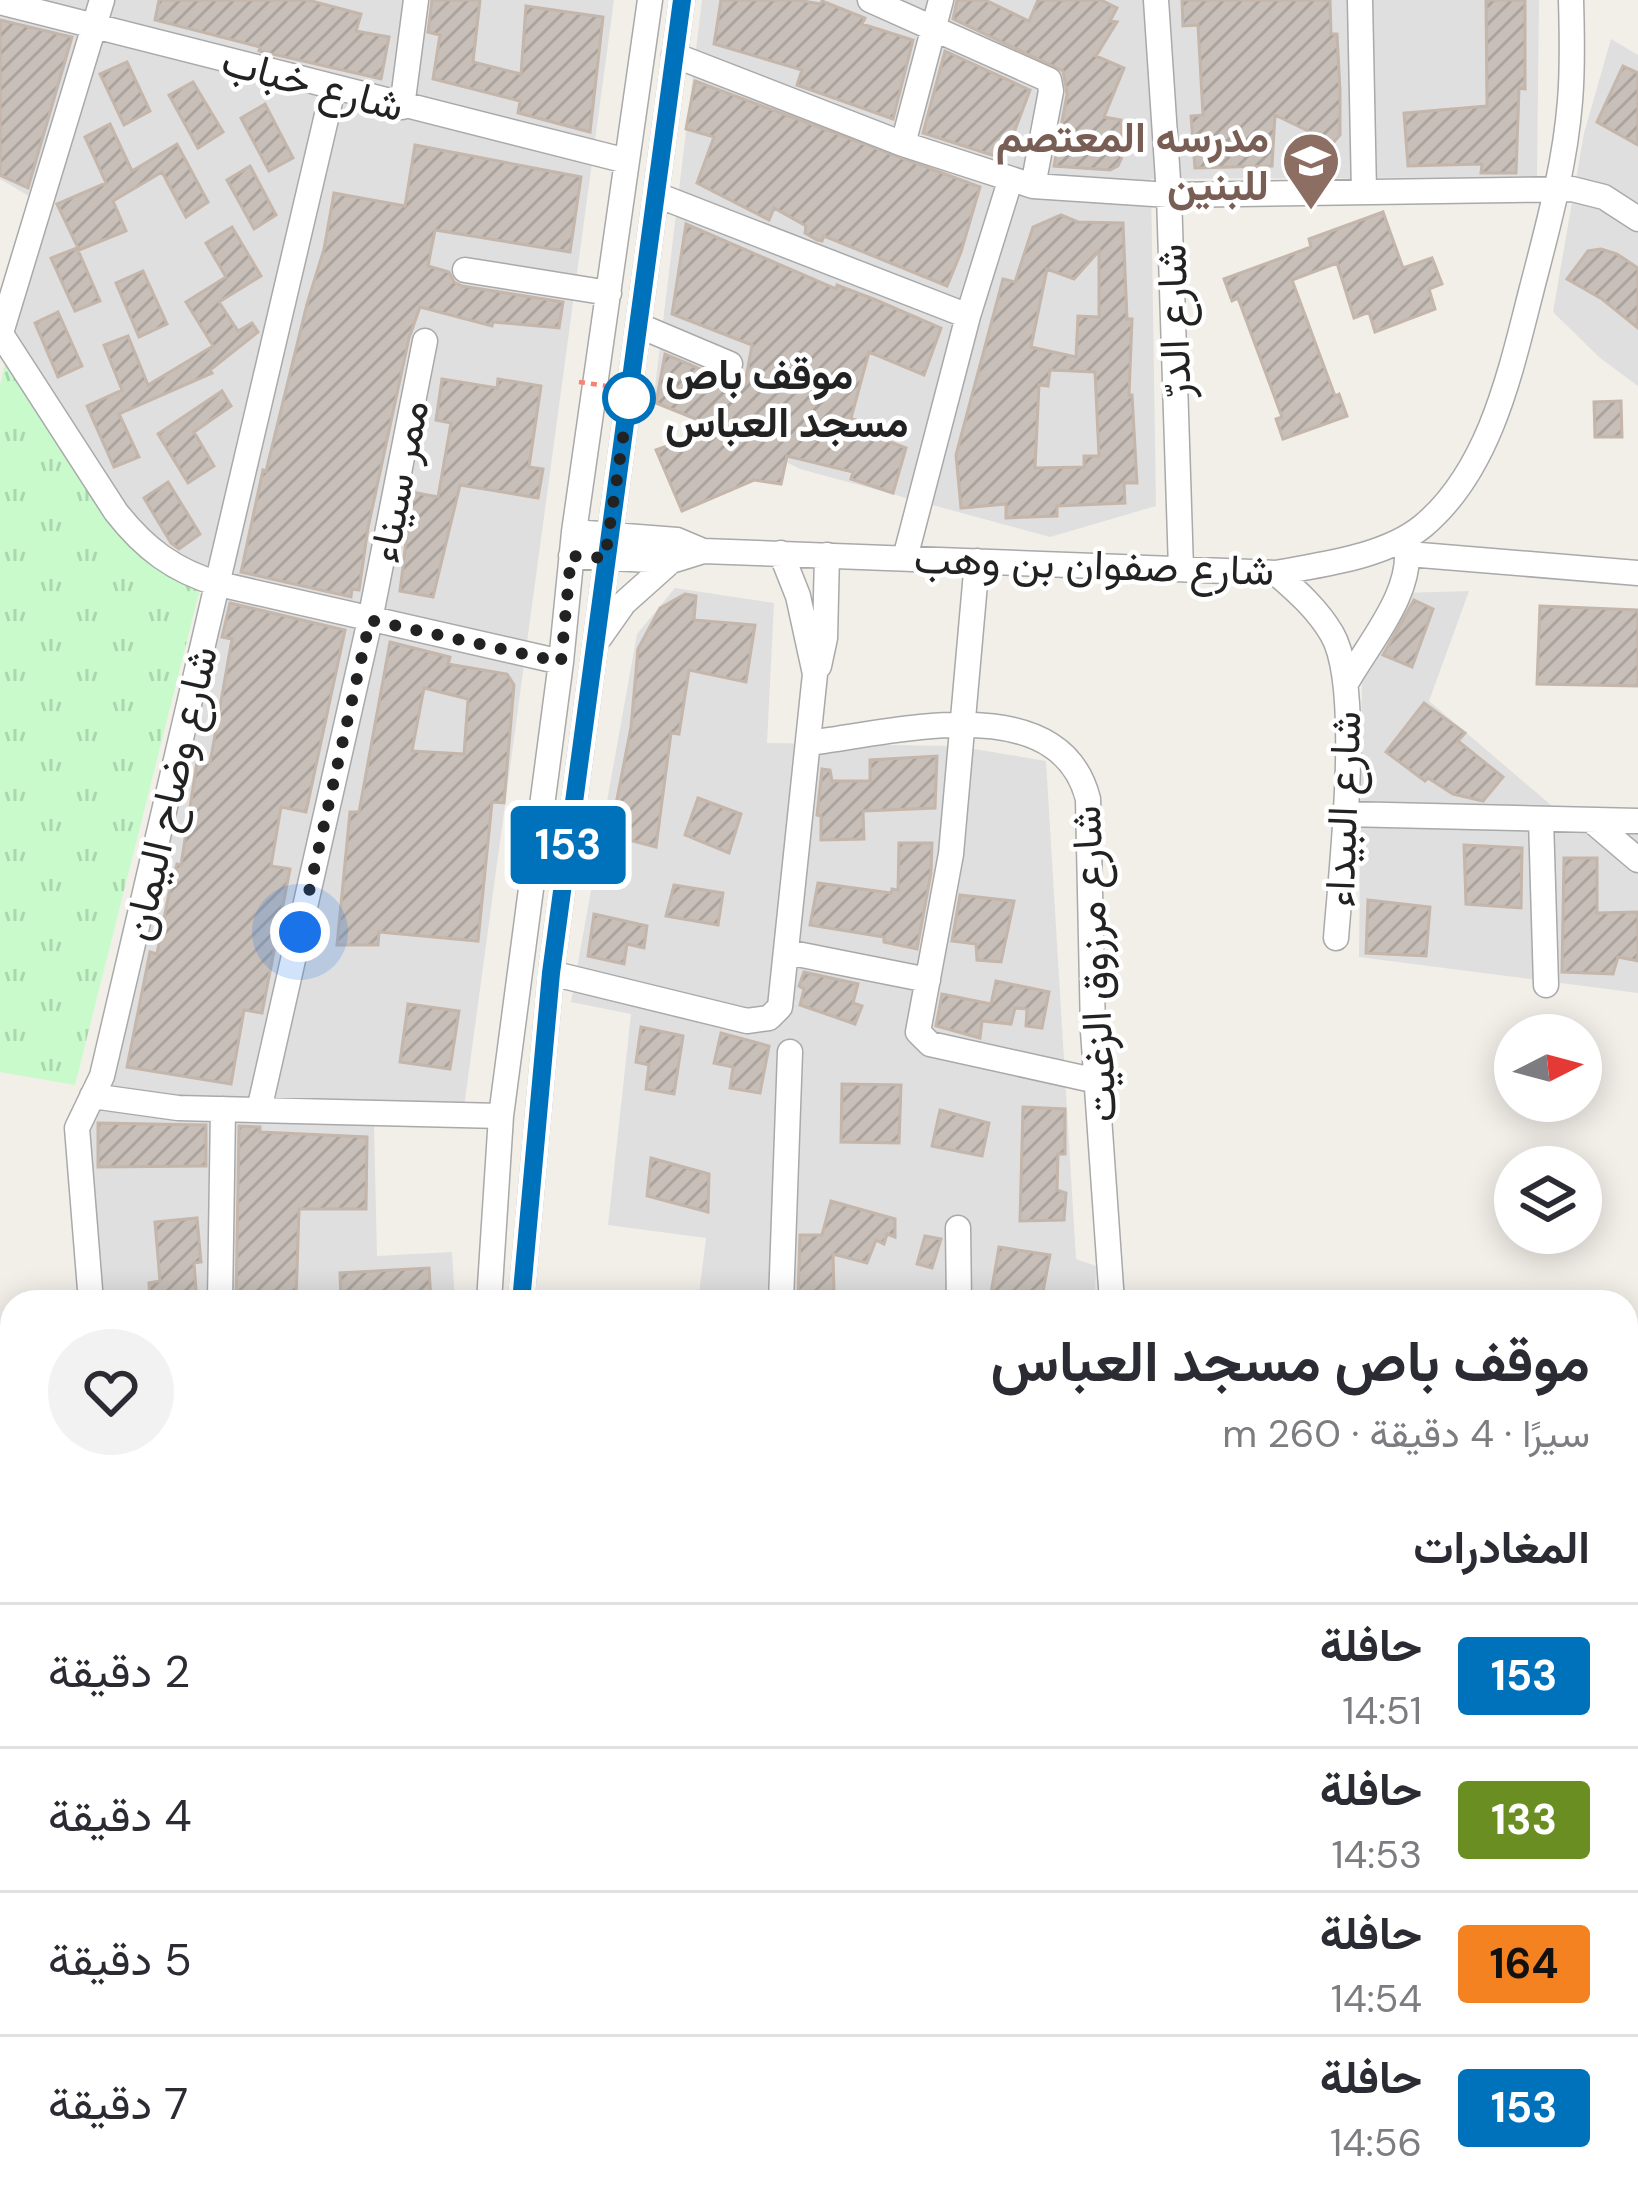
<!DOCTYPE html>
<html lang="ar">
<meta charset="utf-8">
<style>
:root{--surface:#fff;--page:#f2f2f3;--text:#2b2b33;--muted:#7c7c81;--line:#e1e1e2}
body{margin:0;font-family:"DM Sans",Vazirmatn,sans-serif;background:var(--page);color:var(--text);direction:rtl;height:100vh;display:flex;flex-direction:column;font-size:45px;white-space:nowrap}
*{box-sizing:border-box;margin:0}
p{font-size:39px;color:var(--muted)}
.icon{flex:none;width:66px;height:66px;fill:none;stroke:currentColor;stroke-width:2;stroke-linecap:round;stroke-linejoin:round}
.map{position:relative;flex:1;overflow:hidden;direction:ltr}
.details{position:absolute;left:0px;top:1290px;width:1638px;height:912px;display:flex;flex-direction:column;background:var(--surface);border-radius:36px 36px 0 0;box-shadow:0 6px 30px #0003;direction:rtl}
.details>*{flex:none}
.badge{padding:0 24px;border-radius:9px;font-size:42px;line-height:78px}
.needle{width:78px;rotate:84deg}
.controls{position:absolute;left:1494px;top:1014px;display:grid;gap:24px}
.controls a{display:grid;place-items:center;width:108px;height:108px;border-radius:50%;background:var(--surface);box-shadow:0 6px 30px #0003;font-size:60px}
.you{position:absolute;width:60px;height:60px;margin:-30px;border:9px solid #fff;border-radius:50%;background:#1a73e8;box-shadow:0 0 0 18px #1a73e833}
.map>.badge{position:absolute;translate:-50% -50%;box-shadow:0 0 0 6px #fff}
h2{padding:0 48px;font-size:45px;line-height:108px}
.round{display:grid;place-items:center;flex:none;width:126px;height:126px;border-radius:63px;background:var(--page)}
.summary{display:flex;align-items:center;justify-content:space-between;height:204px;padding:0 48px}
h1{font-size:57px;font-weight:700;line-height:90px}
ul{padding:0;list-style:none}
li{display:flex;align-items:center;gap:36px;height:144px;padding:0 48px;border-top:3px solid var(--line)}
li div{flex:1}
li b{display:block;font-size:45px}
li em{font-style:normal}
li .badge{min-width:132px;font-weight:700;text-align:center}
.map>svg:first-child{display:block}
.residential{fill:#e0dfdf}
.park{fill:url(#park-tufts)}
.building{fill:url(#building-hatch);stroke:#c4b6ab;stroke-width:3;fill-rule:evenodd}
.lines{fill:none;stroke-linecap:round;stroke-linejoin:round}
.minor-casing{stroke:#a9a9a9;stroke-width:27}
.minor{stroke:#fff;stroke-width:24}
.path-bridge{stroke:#fa8072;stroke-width:4.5;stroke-dasharray:6 6;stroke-linecap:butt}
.line-casing{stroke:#fff;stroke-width:27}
.line{stroke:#0072bc;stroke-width:18}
.walk{stroke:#222;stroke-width:12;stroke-dasharray:0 21.6}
.stop-dot{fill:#fff;stroke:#0072bc;stroke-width:6}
.labels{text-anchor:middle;stroke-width:9;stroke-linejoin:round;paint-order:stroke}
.street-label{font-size:42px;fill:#222;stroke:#fff}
.education-label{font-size:42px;font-weight:bold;fill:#785e54;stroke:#fff;text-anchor:end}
.stop-label{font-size:42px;font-weight:bold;fill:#222;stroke:#fff;text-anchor:start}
</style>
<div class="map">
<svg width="1638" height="2202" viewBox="0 0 1638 2202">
<defs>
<pattern id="park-tufts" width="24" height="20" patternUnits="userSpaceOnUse" patternTransform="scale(3)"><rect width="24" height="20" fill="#c8facc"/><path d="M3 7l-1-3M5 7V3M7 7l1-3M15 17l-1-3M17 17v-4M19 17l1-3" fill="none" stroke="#acd6af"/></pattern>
<pattern id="building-hatch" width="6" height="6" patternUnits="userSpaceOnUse" patternTransform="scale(3)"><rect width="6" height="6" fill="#c7bfb8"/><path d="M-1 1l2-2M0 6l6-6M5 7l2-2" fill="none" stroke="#aba49e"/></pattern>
</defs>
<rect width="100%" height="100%" fill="#f2efe9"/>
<path class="residential" d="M 0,0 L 614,0 L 462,1122 L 374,1125 L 377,1256 L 452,1252 L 455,1302 L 97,1302 L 81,1135 L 110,1090 L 208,583 L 98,502 L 9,344 L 34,199 L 0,179 Z
M 702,0 L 1539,0 L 1537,177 L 1151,179 L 1156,506 L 1050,537 L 800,469 L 654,396 Z
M 1611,39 L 1638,55 L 1638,386 L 1600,358 L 1553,312 L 1584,133 Z
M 675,588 L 774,603 L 767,743 L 956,746 L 1046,761 L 1076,1259 L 1096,1266 L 1095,1302 L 698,1302 L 706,1238 L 608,1225 L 631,1014 L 571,1002 L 637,634 Z
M 1469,591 L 1429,701 L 1558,811 L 1638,813 L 1638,993 L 1359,957 L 1362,668 L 1402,593 Z
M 12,1748 L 12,2190 L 445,2190 L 443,2202 L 0,2202 L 0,1755 Z"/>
<path class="park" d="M 9,344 L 98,502 L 200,589 L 75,1085 L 0,1072 L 0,386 Z"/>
<path class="building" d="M 159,0 L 308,0 L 361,14 L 356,31 L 389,37 L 381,79 L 259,51 L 260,47 L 155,20 Z
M 432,0 L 480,0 L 473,62 L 521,74 L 526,6 L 603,17 L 590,132 L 518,113 L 520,101 L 433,79 L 440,35 L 428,32 Z
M 721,0 L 797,0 L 821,4 L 822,1 L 865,18 L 862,24 L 913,40 L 893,119 L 797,85 L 802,70 L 714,44 Z
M 957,0 L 985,0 L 1029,21 L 1038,0 L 1101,0 L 1117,8 L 1110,21 L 1117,22 L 1096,56 L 1124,68 L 1104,117 L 1121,120 L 1122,157 L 1118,166 L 1110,170 L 1054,166 L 1067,94 L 1063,71 L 953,19 Z
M 1182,0 L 1330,0 L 1331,34 L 1337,34 L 1340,91 L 1340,135 L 1333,143 L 1275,115 L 1272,166 L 1195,168 L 1191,116 L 1203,115 L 1198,25 L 1183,26 Z
M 1486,0 L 1525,0 L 1525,89 L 1519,88 L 1516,173 L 1481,173 L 1482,164 L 1408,166 L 1404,113 L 1487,106 Z
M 0,20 L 72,37 L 28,188 L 0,175 Z
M 945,51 L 1030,90 L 1004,159 L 923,133 Z
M 127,62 L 150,111 L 124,125 L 100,74 Z
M 1623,66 L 1638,73 L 1638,145 L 1597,122 Z
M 695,81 L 980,187 L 961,252 L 947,286 L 824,236 L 822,241 L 817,240 L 805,233 L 806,226 L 774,208 L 769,220 L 697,183 L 714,137 L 686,129 Z
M 193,82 L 223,132 L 198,148 L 169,95 Z
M 265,104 L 293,158 L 269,171 L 241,118 Z
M 110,124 L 132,171 L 177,144 L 208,202 L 186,217 L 162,172 L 113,201 L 126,231 L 79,250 L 57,204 L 106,183 L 85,137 Z
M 415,145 L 581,177 L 570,252 L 435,230 L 428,266 L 449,272 L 454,282 L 462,286 L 563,302 L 559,328 L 493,322 L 492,326 L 420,307 L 409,338 L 368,528 L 359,590 L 352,589 L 351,597 L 241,572 L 263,470 L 266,471 L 307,304 L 324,249 L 334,193 L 405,206 Z
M 250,166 L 276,215 L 254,229 L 227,180 Z
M 1383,212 L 1403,268 L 1432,258 L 1442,284 L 1429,289 L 1435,309 L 1375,332 L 1369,312 L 1354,318 L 1337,263 L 1292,280 L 1335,396 L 1339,394 L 1347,416 L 1283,439 L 1276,419 L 1282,417 L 1238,298 L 1232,301 L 1224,279 L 1311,247 L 1309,239 Z
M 1061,215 L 1078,222 L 1123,223 L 1127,319 L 1132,319 L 1129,395 L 1132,395 L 1137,483 L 1124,483 L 1125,503 L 1057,506 L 1057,516 L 1006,518 L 1006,504 L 961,508 L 956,455 L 1003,279 L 1015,282 L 1033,227 ZM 1099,251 L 1099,317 L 1078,316 L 1076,357 L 1031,347 L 1047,269 L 1074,279 ZM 1050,370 L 1095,372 L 1099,456 L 1084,456 L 1084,467 L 1035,468 L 1039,385 L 1048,386 Z
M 686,224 L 836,289 L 837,285 L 876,300 L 941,328 L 924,375 L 869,352 L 851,418 L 856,420 L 853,428 L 906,448 L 893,493 L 851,479 L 853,472 L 787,456 L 781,484 L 754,480 L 682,511 L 656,450 L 718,428 L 656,403 L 665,354 L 724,379 L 745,383 L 752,345 L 672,314 Z
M 232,227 L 261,276 L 219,302 L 238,331 L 252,323 L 258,332 L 210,370 L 212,373 L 119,414 L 139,457 L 114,467 L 87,406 L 122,390 L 104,345 L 128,336 L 148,385 L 213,346 L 186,302 L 226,277 L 206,243 Z
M 77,248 L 100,301 L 75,311 L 51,258 Z
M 1601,249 L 1617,254 L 1638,268 L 1638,328 L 1602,299 L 1567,279 L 1588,251 Z
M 143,271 L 167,324 L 139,337 L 116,283 Z
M 58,312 L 82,366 L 58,377 L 35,323 Z
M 442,379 L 497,388 L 498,379 L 541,386 L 529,467 L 543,469 L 538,498 L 460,485 L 433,597 L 400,591 L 412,492 L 438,497 L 451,423 L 436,420 Z
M 222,391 L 231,406 L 194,432 L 214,466 L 188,483 L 158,434 Z
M 1621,401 L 1622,437 L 1595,437 L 1594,402 Z
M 168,482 L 200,534 L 179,549 L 171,543 L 144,498 Z
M 685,594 L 696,596 L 694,620 L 755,625 L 746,682 L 689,670 L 679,734 L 671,733 L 656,847 L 610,835 L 631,727 L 638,649 L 660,608 Z
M 1414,600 L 1433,609 L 1412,667 L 1383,655 Z
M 230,603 L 345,630 L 306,812 L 281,807 L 271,866 L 290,869 L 262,1013 L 244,1010 L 231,1084 L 127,1067 L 150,952 L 157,954 L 169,893 L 177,864 L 181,865 L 197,762 L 210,763 L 232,639 L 222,637 Z
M 1540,606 L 1638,610 L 1638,686 L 1537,684 Z
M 390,642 L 450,657 L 448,664 L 507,674 L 514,685 L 504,803 L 492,802 L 478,941 L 379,932 L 378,945 L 337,945 L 350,812 L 359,812 ZM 424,688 L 468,699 L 464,754 L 412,751 Z
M 1424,703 L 1465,733 L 1458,741 L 1503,777 L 1483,801 L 1453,794 L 1428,778 L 1425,781 L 1386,752 Z
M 937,756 L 935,808 L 863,811 L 864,839 L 821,840 L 821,816 L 817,815 L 822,769 L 830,770 L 832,781 L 870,781 L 870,760 Z
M 698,798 L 741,814 L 729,853 L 685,835 Z
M 899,843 L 932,843 L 931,873 L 917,949 L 884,942 L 884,937 L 810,925 L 818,883 L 891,893 L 892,889 L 898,890 Z
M 1464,845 L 1522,848 L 1521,908 L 1466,904 Z
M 1564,858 L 1597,858 L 1597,913 L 1638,912 L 1638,961 L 1618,957 L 1613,974 L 1562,972 Z
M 674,885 L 723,893 L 718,925 L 666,916 Z
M 960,895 L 1014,901 L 1001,962 L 977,960 L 976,944 L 952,941 Z
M 1368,900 L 1430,907 L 1426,956 L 1366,953 Z
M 594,914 L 647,926 L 644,948 L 627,944 L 624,964 L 588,956 Z
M 804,972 L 858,984 L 853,1003 L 862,1006 L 855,1024 L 800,1005 L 804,989 L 799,986 Z
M 996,981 L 1049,992 L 1042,1028 L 1026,1026 L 1027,1009 L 1015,1008 L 1011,1024 L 982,1021 L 980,1038 L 936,1026 L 942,994 L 991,1004 Z
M 408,1004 L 459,1011 L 450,1069 L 400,1062 Z
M 641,1027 L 683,1036 L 674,1094 L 646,1089 L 649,1065 L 636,1062 Z
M 721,1033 L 769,1046 L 760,1093 L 730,1088 L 733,1067 L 714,1063 Z
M 842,1084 L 901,1085 L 899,1143 L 841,1142 Z
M 1023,1107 L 1065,1109 L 1065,1154 L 1058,1154 L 1057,1190 L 1066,1193 L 1064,1220 L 1020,1221 Z
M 940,1110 L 989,1123 L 982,1156 L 932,1146 Z
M 98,1123 L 206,1125 L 206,1166 L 98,1167 Z
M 239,1126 L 260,1127 L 260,1132 L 367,1137 L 366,1209 L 299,1209 L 296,1302 L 236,1302 Z
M 651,1158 L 709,1174 L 708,1212 L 647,1196 Z
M 831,1201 L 895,1219 L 895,1237 L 887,1234 L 884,1244 L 876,1240 L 867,1263 L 833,1254 L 834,1291 L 798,1294 L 800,1235 L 822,1235 Z
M 197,1218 L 201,1262 L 194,1263 L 197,1302 L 150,1302 L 149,1283 L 160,1281 L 155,1222 Z
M 925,1236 L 941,1239 L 932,1268 L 917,1264 Z
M 999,1247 L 1050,1255 L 1041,1302 L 991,1293 Z
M 429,1268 L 431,1302 L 341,1302 L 340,1273 Z"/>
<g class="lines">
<g class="minor-casing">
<path id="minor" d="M 870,0 L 1049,80 L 1051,91 L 1033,186
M 1156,0 L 1169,195 L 1181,569
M 1360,0 L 1364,192
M 0,2 L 627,161
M 674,55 L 903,144 L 1033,186 L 1169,195 L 1572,189 L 1604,197 L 1638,219
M 402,107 L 416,0
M 903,144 L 941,0
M 657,195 L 968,316
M 465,270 L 609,293
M 640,326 L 730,364
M 1,334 L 116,512 C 144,548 174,571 219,584 L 561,662
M 0,336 L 102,0
M 574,532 L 677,540 L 703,551
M 1408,554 L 1638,573
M 571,556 L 671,561 L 703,551 L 1276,573 C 1323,564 1385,557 1423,526 C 1491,469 1511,369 1532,288 C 1548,226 1565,165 1570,101 C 1573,67 1572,33 1571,0
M 905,558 L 968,316 L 1010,181
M 977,561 L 951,854 L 918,1032 L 930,1044 L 1097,1081
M 1276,573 C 1297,591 1318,610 1332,634 C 1363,687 1341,871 1336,938
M 600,637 L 624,603 L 671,561
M 819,666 L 825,638 L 827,555
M 1348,680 C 1371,640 1415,590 1406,542
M 808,743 C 892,733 1059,686 1088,799 L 1093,1031 L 1112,1302
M 1345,814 L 1638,821
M 1541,819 L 1546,985
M 1591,820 L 1638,860
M 787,952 L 928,980
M 551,973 L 747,1021 L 769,1018 L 780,1007 L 815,674 L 798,596 L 781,553
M 92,1096 L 178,1108 L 501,1116
M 259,1110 L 370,620 L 425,341
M 958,1228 L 959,1302
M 91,1302 L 77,1128 L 102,1076 L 333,89
M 220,1302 L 223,1109
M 489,1302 L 501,1116 L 561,662 L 574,532 L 650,0
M 521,1302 L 551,973 L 682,0
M 781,1302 L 790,1052
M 1626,1592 L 1638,1587
M 1626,1813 L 1638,1813
M 0,2100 L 12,2101
M 958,2190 L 975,2202
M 1378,2190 L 1408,2202
M 1460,2190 L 1488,2202
M 736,2202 L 736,2190"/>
</g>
<use href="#minor" class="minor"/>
<path class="path-bridge" d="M 579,382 L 649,392"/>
</g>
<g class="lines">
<g class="line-casing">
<path id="line" d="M 521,1302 L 551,973 L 682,0"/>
</g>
<use href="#line" class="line"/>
<path class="walk" d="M 300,932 L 370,620 L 561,662 L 571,556 L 605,558 L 629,398"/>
</g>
<defs>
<g id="school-pin" transform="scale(3)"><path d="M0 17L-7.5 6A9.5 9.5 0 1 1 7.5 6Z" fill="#8d6e63" stroke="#fff"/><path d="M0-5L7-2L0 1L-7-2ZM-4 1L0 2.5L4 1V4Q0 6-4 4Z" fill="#fff"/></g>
</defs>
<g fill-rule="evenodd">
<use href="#school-pin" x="1311" y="161"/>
</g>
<circle class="stop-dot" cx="629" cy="398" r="24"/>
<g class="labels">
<g class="street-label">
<text transform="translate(313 83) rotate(15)" y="15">شارع خباب</text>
<text transform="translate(1173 321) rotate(-92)" y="15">شارع الدرّ</text>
<text transform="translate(398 481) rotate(-79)" y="15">ممر سيناء</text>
<text transform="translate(1094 564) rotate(2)" y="15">شارع صفوان بن وهب</text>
<text transform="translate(169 793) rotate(-77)" y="15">شارع وضاح اليمان</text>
<text transform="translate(1342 809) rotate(-88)" y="15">شارع البيداء</text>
<text transform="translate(1093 964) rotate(-93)" y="15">شارع مرزوق الزغيت</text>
</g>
<g class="education-label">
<text x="1269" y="152">مدرسه المعتصم<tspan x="1269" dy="48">للبنين</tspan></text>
</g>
<g class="stop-label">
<text x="665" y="389">موقف باص<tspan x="665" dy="48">مسجد العباس</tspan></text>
</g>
</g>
</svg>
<div class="controls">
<a><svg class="needle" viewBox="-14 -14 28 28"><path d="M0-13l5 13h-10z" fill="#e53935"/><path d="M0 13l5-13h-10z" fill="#7c7c81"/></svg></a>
<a><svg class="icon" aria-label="layers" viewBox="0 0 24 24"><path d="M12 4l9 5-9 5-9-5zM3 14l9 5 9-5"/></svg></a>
</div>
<div class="you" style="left:300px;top:932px"></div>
<b class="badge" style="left:568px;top:845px;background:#0072bc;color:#fff">153</b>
<section class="details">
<div class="summary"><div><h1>موقف باص مسجد العباس</h1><p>سيرًا · 4 دقيقة · 260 m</p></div><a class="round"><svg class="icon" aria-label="heart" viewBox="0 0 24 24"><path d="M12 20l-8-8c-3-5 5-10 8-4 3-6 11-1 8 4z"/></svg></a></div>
<h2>المغادرات</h2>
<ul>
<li><span class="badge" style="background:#0072bc;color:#fff">153</span><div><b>حافلة</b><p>14:51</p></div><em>2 دقيقة</em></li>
<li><span class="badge" style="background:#6b8e23;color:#fff">133</span><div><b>حافلة</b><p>14:53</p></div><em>4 دقيقة</em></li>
<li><span class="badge" style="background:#f58220;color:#111">164</span><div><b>حافلة</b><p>14:54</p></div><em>5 دقيقة</em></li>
<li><span class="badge" style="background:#0072bc;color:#fff">153</span><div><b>حافلة</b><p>14:56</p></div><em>7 دقيقة</em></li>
</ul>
</section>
</div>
